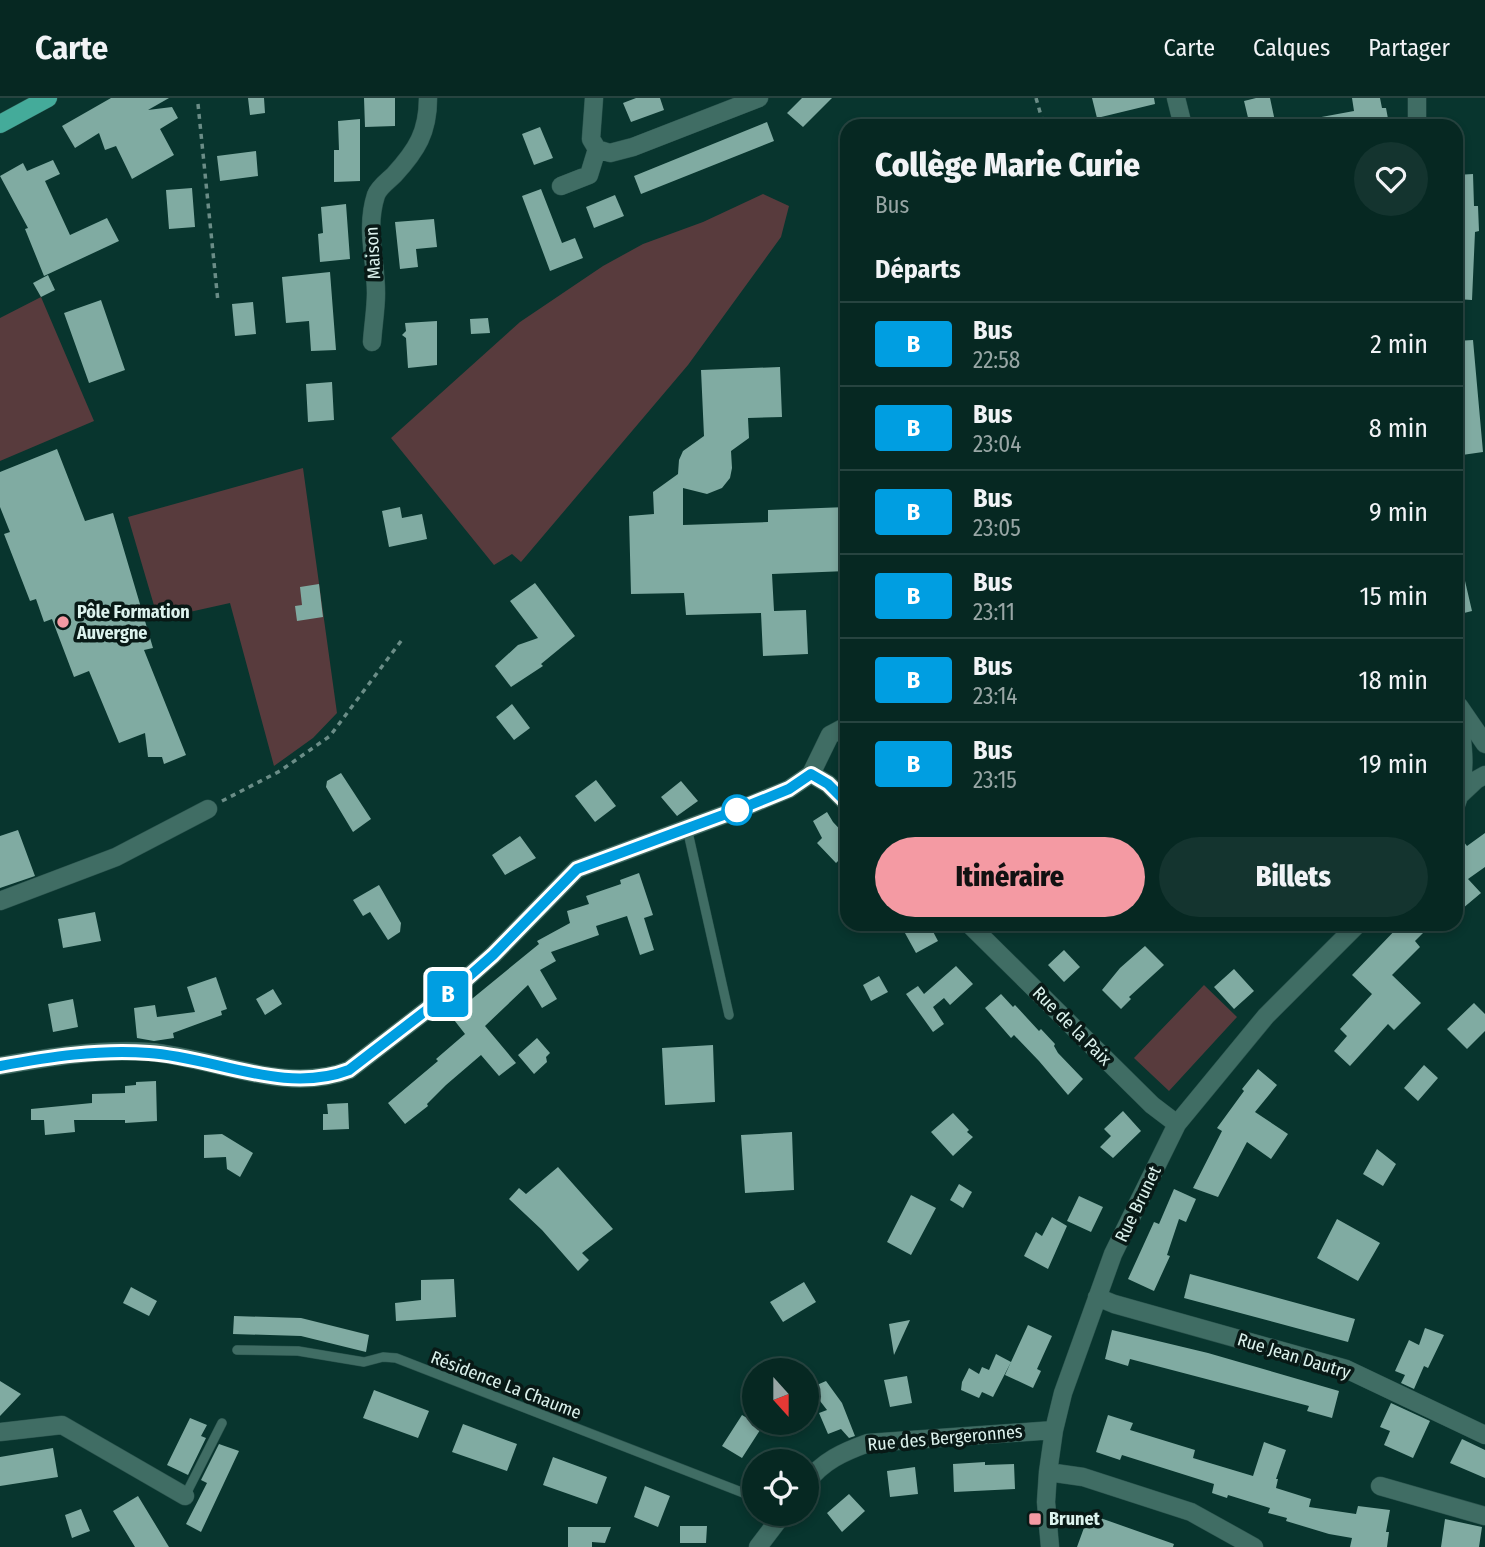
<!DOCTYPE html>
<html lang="fr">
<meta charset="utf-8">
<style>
:root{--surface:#062822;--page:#14342f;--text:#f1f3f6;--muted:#98a6a5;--line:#274440;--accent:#f49aa3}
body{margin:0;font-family:"Fira Sans Condensed",sans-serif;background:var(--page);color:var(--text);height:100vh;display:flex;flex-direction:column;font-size:26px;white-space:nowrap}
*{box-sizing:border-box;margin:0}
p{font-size:23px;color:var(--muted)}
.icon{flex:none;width:38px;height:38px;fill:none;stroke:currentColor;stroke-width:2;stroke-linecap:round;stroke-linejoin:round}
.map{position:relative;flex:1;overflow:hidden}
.sheet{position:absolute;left:840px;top:21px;width:623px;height:812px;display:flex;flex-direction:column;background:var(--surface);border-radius:21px;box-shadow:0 4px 10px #0003,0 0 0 2px var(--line)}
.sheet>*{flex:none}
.badge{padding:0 14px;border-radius:5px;font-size:24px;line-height:46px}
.needle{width:46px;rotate:159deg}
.controls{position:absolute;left:742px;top:1260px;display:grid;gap:14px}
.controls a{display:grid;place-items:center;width:77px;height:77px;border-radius:50%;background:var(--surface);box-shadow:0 4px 10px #0003,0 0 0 2px var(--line);font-size:35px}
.map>.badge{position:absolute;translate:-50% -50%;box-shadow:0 0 0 4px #fff}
h2{padding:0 35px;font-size:26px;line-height:63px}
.round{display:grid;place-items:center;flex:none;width:74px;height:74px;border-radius:37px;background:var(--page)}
.headline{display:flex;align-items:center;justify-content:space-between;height:119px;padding:0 35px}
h1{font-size:33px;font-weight:800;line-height:52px}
.cta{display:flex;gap:14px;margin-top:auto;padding:14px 35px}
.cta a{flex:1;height:80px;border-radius:42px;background:var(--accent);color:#111;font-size:28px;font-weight:800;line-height:80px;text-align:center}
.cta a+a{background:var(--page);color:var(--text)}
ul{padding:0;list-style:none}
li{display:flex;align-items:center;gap:21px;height:84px;padding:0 35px;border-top:2px solid var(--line)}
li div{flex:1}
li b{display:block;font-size:26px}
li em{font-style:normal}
li .badge{min-width:77px;font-weight:700;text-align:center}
header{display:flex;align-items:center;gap:42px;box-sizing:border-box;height:98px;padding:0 35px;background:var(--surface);border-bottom:2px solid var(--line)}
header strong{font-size:33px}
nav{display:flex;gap:38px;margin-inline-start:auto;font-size:24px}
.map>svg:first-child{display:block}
.green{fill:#583b3d}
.building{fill:#80aba2}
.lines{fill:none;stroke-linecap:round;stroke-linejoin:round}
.lane-casing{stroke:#2a534d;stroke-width:10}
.street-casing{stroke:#2a534d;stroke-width:19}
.primary-casing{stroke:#2a534d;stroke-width:19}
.path{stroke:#6b8d87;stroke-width:3.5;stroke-dasharray:5 5;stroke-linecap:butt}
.lane{stroke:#406d64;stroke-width:9}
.street{stroke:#406d64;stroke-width:18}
.primary{stroke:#44ab9a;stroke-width:18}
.line-casing{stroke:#fff;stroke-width:16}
.line{stroke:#009ee1;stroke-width:10}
.poi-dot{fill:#f49aa3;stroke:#081916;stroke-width:2.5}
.stop-dot{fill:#fff;stroke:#009ee1;stroke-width:3.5}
.labels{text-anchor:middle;stroke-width:7;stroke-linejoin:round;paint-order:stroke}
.street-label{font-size:18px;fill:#dcf2ed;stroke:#081916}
.poi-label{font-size:18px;font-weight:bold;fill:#dcf2ed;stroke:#081916;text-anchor:start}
</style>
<header>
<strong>Carte</strong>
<nav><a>Carte</a><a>Calques</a><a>Partager</a></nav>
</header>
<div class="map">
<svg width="1485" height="1449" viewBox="0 0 1485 1449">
<rect width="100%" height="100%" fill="#08352e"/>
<path class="green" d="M 763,96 L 789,108 L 781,139 L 688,267 L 521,464 L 512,456 L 494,467 L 391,340 L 520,224 L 603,168 L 643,146 L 703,124 Z
M 41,199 L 94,323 L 0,363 L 0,220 Z
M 303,370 L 337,615 L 313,640 L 274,668 L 230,505 L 158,521 L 128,419 Z
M 1204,887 L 1237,919 L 1169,993 L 1134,960 Z"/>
<path class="building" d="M 111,0 L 169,0 L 148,12 L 172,9 L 178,20 L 160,31 L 174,57 L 132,81 L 116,48 L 105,52 L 99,35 L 75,50 L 62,28 Z
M 248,0 L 264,0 L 265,15 L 250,17 Z
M 364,0 L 395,0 L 395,28 L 365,29 Z
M 636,0 L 660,0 L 664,12 L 631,24 L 623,5 Z
M 802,0 L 832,0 L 803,29 L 787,15 Z
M 1092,0 L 1154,0 L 1155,6 L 1097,20 Z
M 1256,0 L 1270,0 L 1276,28 L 1250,28 L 1244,3 Z
M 1352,0 L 1380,0 L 1382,10 L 1386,10 L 1389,26 L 1377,28 L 1317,28 L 1316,20 L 1354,13 Z
M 360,21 L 360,83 L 334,84 L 334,52 L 339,52 L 338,23 Z
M 767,24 L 774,43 L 641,96 L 634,78 Z
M 540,29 L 553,60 L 534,67 L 522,36 Z
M 256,53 L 258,78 L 220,83 L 217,58 Z
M 53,62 L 60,76 L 45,83 L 70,137 L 107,120 L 119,143 L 44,178 L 25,131 L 28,130 L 0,78 L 23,65 L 27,73 Z
M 1473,76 L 1474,108 L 1478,108 L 1479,133 L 1475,134 L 1472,202 L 1456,201 L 1456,77 Z
M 192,90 L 195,129 L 169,131 L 166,92 Z
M 541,91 L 562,145 L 575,140 L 583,160 L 550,173 L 522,98 Z
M 615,97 L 624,118 L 594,130 L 586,109 Z
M 346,106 L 350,161 L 320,164 L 318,136 L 323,135 L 321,109 Z
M 434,121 L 437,149 L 416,151 L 418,169 L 400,171 L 395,124 Z
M 330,174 L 336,252 L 311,253 L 309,223 L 286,225 L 282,179 Z
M 48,177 L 55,192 L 41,199 L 33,185 Z
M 101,202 L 125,272 L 89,285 L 64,215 Z
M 253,204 L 256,236 L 235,238 L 232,206 Z
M 488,220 L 490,235 L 471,236 L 470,221 Z
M 437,223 L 437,267 L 408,270 L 406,240 L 402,237 L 406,233 L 405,225 Z
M 1473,242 L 1483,354 L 1462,357 L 1458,313 L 1456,243 Z
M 780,269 L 782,319 L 748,320 L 749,340 L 731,353 L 732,370 L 730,380 L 722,390 L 707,396 L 683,390 L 683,427 L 768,424 L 768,412 L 847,409 L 847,473 L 772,476 L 774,513 L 806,512 L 808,556 L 763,558 L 761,515 L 686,517 L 684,495 L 631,496 L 629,418 L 654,416 L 653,394 L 678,376 L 679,362 L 683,353 L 704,338 L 701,272 Z
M 332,284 L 334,322 L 308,324 L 306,286 Z
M 57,351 L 85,423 L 113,415 L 153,550 L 144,552 L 186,657 L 164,666 L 162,659 L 148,659 L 145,635 L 119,645 L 89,573 L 74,579 L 52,521 L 44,524 L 36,501 L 30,503 L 4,436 L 10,434 L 0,409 L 0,374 Z
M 400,409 L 402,420 L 422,416 L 427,441 L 389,449 L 382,413 Z
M 1462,470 L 1472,513 L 1456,517 L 1456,471 Z
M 535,485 L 575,538 L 541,566 L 543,568 L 511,589 L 495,568 L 518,547 L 538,540 L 510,503 Z
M 319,486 L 323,519 L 297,523 L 295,508 L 302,507 L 300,489 Z
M 512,606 L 530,630 L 514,642 L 496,619 Z
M 341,675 L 371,721 L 353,734 L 326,689 L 327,683 Z
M 596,682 L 616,708 L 595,724 L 575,698 Z
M 681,683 L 698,703 L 677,718 L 661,699 Z
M 827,714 L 833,724 L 847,739 L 847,754 L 836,765 L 817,745 L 822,740 L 813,723 Z
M 18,732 L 35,778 L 0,790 L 0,738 Z
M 1456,734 L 1467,748 L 1485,735 L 1485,769 L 1468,781 L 1481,795 L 1456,816 Z
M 520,738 L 536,760 L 505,777 L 492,757 Z
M 639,775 L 653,817 L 644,820 L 654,852 L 640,857 L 627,818 L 596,828 L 599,837 L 551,854 L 556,863 L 540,872 L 557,901 L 542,910 L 528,887 L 485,928 L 516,965 L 499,978 L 481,957 L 446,987 L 427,1006 L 428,1008 L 405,1026 L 388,1005 L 438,963 L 436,961 L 465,936 L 451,918 L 539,846 L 537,843 L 570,825 L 567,813 L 589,806 L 586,798 L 621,786 L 620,782 Z
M 379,787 L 401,825 L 400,834 L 388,842 L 370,814 L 363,818 L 353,802 Z
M 95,814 L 101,843 L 63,850 L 58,821 Z
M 900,826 L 929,826 L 938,843 L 916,855 Z
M 1401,826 L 1432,826 L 1415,843 L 1420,849 L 1392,877 L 1421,905 L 1394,932 L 1388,926 L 1350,968 L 1334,953 L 1347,938 L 1340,931 L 1372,896 L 1352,877 Z
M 1145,848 L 1164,867 L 1129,899 L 1131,901 L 1121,911 L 1102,892 L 1120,870 Z
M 1064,852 L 1080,869 L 1064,884 L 1048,867 Z
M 956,868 L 973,886 L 950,907 L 944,900 L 933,909 L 944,926 L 933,934 L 906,896 L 918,888 L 924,896 Z
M 1234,871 L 1254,893 L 1234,911 L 1214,889 Z
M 879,878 L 888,894 L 871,903 L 863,887 Z
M 216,879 L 227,911 L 221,913 L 222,917 L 173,935 L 174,940 L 154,943 L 137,940 L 134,910 L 155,907 L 157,919 L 195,914 L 187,889 Z
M 273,891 L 282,906 L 265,917 L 256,901 Z
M 1001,896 L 1013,909 L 1015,907 L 1039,933 L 1041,931 L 1055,946 L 1054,948 L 1058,955 L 1083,981 L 1068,997 L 1039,963 L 1014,937 L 1011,940 L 985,910 Z
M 73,901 L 78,929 L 53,934 L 48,906 Z
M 1474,905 L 1485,916 L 1485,933 L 1467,951 L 1447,931 Z
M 537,940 L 550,955 L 546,959 L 547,964 L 534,976 L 518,957 Z
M 713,947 L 715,1004 L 665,1007 L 662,950 Z
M 1424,967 L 1438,980 L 1418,1003 L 1404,990 Z
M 1258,971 L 1277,987 L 1255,1014 L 1288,1036 L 1271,1061 L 1247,1044 L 1218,1099 L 1193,1090 L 1222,1033 L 1217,1030 L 1244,993 L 1242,991 Z
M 156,983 L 157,1023 L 125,1025 L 125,1022 L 74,1022 L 75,1034 L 45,1037 L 44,1022 L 31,1022 L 31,1011 L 92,1005 L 92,996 L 125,995 L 125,988 L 136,987 L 136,984 Z
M 348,1005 L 349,1031 L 323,1032 L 323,1016 L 328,1016 L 327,1006 Z
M 1123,1013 L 1141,1033 L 1113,1060 L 1100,1049 L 1111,1038 L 1104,1031 Z
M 953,1015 L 969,1032 L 967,1034 L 973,1039 L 953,1058 L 931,1034 Z
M 792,1034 L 794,1092 L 745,1095 L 741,1037 Z
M 222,1036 L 253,1055 L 240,1079 L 227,1071 L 226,1059 L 204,1060 L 204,1037 Z
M 1377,1051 L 1396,1066 L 1383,1088 L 1363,1076 Z
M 558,1069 L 613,1131 L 582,1155 L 589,1162 L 578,1173 L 542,1132 L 509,1101 L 519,1090 L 526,1096 Z
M 959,1086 L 972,1094 L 963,1110 L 950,1102 Z
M 1174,1091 L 1196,1101 L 1186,1124 L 1179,1121 L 1167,1157 L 1170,1158 L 1154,1193 L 1128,1181 L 1154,1124 L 1159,1126 Z
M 911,1097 L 936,1110 L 911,1157 L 887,1144 Z
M 1079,1098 L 1103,1109 L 1091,1134 L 1067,1123 Z
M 1052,1119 L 1067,1128 L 1048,1171 L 1024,1158 L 1036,1134 L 1042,1138 Z
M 1337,1121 L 1380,1145 L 1358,1183 L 1317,1160 Z
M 1190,1176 L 1355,1221 L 1348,1244 L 1184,1200 Z
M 454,1181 L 456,1219 L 396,1223 L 395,1205 L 421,1202 L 421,1182 Z
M 804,1184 L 816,1204 L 783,1224 L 770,1204 Z
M 131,1189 L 157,1203 L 149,1218 L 123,1205 Z
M 234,1218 L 301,1220 L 369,1237 L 366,1254 L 301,1238 L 233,1236 Z
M 910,1222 L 894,1257 L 889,1226 Z
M 1028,1227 L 1052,1238 L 1037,1271 L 1041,1273 L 1033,1290 L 1005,1277 Z
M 1425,1230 L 1444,1237 L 1428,1270 L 1424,1268 L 1414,1291 L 1401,1285 L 1405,1277 L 1395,1273 L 1409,1242 L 1419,1247 Z
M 1112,1232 L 1208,1255 L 1339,1293 L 1332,1320 L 1307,1313 L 1309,1308 L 1130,1261 L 1128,1268 L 1105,1261 Z
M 996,1256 L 1011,1264 L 993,1299 L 982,1294 L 979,1300 L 961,1292 L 962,1284 L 969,1270 L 979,1276 L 982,1269 L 989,1272 Z
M 907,1278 L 912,1305 L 890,1309 L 884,1282 Z
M 0,1283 L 21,1296 L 0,1318 Z
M 826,1283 L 842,1305 L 855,1338 L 849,1340 L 841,1331 L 828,1336 L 819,1315 L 827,1312 L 810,1290 Z
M 374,1292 L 429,1313 L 418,1340 L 363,1320 Z
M 1391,1305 L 1430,1323 L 1413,1360 L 1384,1347 L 1390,1333 L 1380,1329 Z
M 742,1317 L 762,1329 L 742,1360 L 722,1348 Z
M 1108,1317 L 1133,1325 L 1130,1332 L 1195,1352 L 1193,1360 L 1253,1378 L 1264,1344 L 1286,1352 L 1276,1381 L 1278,1381 L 1276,1390 L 1311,1401 L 1309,1409 L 1356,1416 L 1358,1408 L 1390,1412 L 1386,1434 L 1389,1434 L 1387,1449 L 1350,1449 L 1352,1440 L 1329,1436 L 1286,1423 L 1287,1420 L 1268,1415 L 1270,1410 L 1228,1397 L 1227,1400 L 1212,1395 L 1214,1386 L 1122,1357 L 1120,1362 L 1096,1354 Z
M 190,1320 L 207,1327 L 201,1338 L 206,1340 L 188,1377 L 167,1367 Z
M 463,1326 L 517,1346 L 507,1373 L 452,1354 Z
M 1462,1341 L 1485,1352 L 1485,1380 L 1450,1365 Z
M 219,1346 L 239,1353 L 201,1434 L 186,1426 L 207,1385 L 201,1382 Z
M 53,1350 L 58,1379 L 0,1388 L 0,1359 Z
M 553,1359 L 607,1379 L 597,1406 L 543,1387 Z
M 985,1364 L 985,1367 L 1014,1366 L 1015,1391 L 954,1394 L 953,1366 Z
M 915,1369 L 918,1396 L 890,1399 L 887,1373 Z
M 645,1388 L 670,1398 L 658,1429 L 634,1419 Z
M 849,1396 L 865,1413 L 842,1434 L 827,1415 Z
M 138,1398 L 169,1449 L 135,1449 L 113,1413 Z
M 81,1411 L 90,1433 L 72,1440 L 65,1417 Z
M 1089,1416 L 1174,1446 L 1173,1449 L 1077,1449 Z
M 1445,1421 L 1482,1429 L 1479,1449 L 1441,1449 Z
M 680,1428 L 707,1428 L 706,1445 L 680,1445 Z
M 568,1429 L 611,1429 L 605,1445 L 592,1444 L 592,1449 L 568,1449 Z"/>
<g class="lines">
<g class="lane-casing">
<path id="lane" d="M 687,730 L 729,917
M 237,1252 L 298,1253 L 364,1264 L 383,1259 L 396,1260 L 754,1399
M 185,1398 L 222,1325"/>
</g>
<g class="street-casing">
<path id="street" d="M 594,0 L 591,41 L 597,51 L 610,55 L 633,49 L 759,0
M 1176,0 L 1183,28
M 1417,0 L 1417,28
M 561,88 L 589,77 L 597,51
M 372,244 C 373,228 376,211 376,195 C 376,161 365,131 376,97 C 379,89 388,83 394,77 C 417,52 428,34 428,0
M 1456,604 C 1462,637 1469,675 1456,707
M 1459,608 L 1485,646
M 811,676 L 830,637 L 847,628
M 1460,697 L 1476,682 L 1485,677
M 0,803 L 116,759 L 208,711
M 969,826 L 1152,1007 L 1177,1026
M 0,968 C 49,959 99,951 149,954 C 214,959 284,997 349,972 L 458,888 L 493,857 L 577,771 L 745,709 L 789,691 L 811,676 L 828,686 L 847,705
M 1097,1199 L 1114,1206 L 1346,1271 L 1485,1337
M 0,1334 L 62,1327 L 185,1398
M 1048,1374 L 1083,1379 L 1191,1414 L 1254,1449
M 807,1384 C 823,1363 843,1354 868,1345 L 1054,1332
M 1380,1388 L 1485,1418
M 758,1449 L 783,1416
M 1050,1449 L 1046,1404 L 1048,1374 L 1054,1332 L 1063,1295 L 1113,1156 L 1177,1026 L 1266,918 L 1358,826"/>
</g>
<g class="primary-casing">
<path id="primary" d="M 0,26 L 48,0"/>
</g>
<path class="path" d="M 1036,0 L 1044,28
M 198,6 L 218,204
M 222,703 L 280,673 L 330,638 L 404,539"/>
<use href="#lane" class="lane"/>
<use href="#street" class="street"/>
<use href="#primary" class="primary"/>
</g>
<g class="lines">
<g class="line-casing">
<path id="line" d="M 0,968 C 49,959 99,951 149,955 C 214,959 284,997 349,972 L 458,888 L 493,857 L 577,771 L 745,709 L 789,691 L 811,676 L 828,686 L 847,705"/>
</g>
<use href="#line" class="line"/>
</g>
<g class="poi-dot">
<circle cx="63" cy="524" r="7"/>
<rect x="1028" y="1414" width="14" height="14" rx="3.5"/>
</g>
<circle class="stop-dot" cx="737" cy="712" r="14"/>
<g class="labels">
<g class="street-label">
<text transform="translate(373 155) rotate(-93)" y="6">Maison</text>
<text transform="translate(1072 928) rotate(45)" y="6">Rue de la Paix</text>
<text transform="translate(1138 1106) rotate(-64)" y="6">Rue Brunet</text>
<text transform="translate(1294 1258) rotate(17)" y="6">Rue Jean Dautry</text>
<text transform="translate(506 1287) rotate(21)" y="6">Résidence La Chaume</text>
<text transform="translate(945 1340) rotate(-5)" y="6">Rue des Bergeronnes</text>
</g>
<g class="poi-label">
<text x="77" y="520">Pôle Formation<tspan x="77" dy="21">Auvergne</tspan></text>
<text x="1049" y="1427">Brunet</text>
</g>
</g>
</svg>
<div class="controls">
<a><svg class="needle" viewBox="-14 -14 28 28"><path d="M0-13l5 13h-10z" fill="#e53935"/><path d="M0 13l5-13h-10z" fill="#98a6a5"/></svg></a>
<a><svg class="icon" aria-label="locate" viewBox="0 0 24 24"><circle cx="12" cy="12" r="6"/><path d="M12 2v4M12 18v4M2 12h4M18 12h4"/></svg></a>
</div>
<b class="badge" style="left:448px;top:896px;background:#009ee1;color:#fff">B</b>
<section class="sheet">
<div class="headline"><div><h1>Collège Marie Curie</h1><p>Bus</p></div><a class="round"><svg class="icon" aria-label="heart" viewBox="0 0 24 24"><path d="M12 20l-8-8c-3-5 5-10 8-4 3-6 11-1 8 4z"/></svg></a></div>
<h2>Départs</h2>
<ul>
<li><span class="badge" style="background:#009ee1;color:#fff">B</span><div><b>Bus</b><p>22:58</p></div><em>2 min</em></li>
<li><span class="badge" style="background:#009ee1;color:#fff">B</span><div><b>Bus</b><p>23:04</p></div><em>8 min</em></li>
<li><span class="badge" style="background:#009ee1;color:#fff">B</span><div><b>Bus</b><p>23:05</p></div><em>9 min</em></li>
<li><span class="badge" style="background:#009ee1;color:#fff">B</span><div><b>Bus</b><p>23:11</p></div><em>15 min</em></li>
<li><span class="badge" style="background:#009ee1;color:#fff">B</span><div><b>Bus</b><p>23:14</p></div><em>18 min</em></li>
<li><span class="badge" style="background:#009ee1;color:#fff">B</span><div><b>Bus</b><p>23:15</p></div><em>19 min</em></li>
</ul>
<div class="cta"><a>Itinéraire</a><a>Billets</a></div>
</section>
</div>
